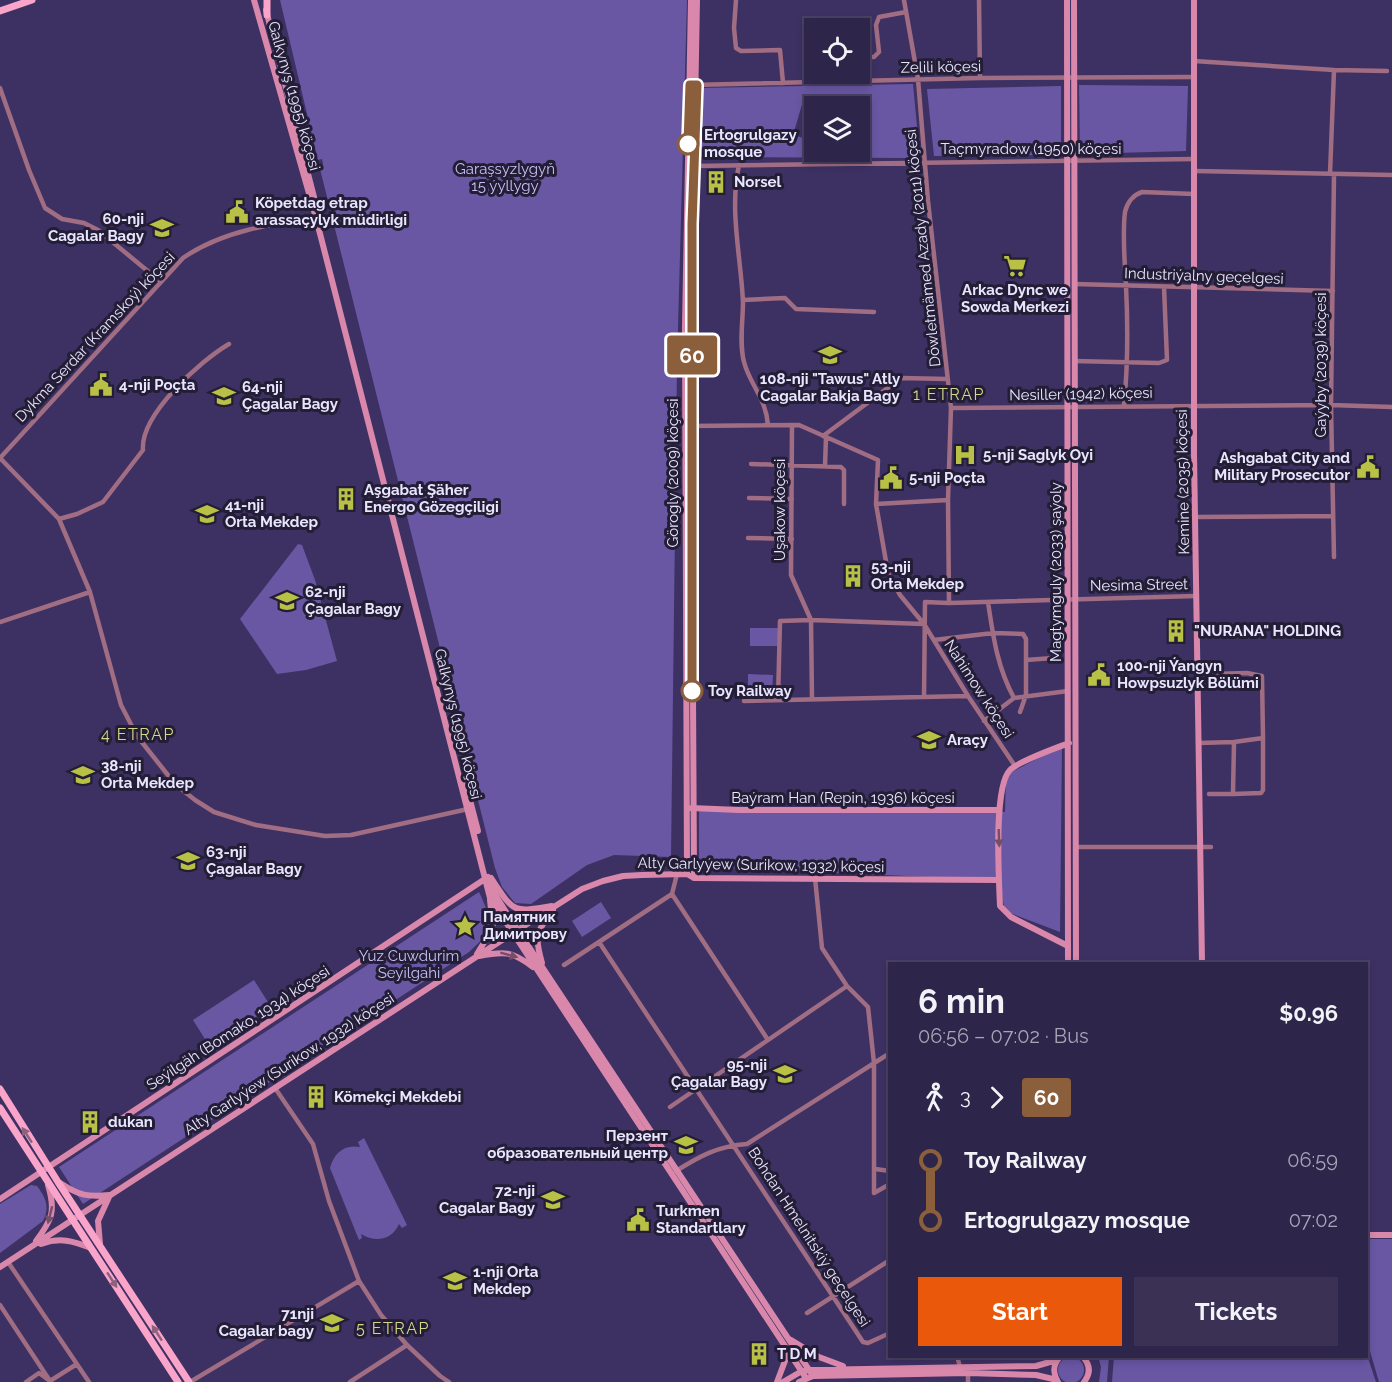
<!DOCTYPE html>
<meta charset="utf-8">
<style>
:root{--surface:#2e254b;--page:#3a3155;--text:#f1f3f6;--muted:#a7a5b5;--line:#494263;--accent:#ea580c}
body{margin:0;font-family:Raleway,sans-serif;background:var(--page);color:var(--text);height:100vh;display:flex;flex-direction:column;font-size:22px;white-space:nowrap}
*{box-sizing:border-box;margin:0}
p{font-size:20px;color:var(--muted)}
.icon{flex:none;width:33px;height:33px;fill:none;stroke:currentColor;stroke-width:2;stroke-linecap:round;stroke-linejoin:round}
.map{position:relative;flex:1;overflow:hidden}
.panel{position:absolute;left:888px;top:962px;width:480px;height:396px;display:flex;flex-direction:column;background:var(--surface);border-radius:0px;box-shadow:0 3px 9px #0003,0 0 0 2px var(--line)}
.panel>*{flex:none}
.badge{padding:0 12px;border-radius:4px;font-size:21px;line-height:39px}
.fabs{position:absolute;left:804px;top:18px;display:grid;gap:12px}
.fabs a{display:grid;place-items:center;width:66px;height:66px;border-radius:0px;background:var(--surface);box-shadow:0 3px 9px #0003,0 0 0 2px var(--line);font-size:30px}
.map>.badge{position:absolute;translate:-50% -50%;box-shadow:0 0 0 3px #fff}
.legs{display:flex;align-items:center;gap:9px;height:66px;padding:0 30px;font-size:20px}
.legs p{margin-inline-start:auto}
.overview{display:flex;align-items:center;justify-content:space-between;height:102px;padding:0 30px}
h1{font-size:33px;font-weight:700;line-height:45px}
.action{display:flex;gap:12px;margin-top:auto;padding:12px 30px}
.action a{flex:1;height:69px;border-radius:0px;background:var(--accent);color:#fff;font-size:24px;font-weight:700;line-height:69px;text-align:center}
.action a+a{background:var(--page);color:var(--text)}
ul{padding:0 30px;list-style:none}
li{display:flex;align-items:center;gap:21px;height:60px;font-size:22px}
li i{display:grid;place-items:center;width:9px;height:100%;margin:0 8px;background:currentColor}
li i::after{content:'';width:15px;height:15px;margin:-8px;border:4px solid;border-radius:50%;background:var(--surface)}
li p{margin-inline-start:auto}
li:first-child i{background:linear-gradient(#0000 50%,currentColor 0)}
li:last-child i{background:linear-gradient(currentColor 50%,#0000 0)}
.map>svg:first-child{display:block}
.green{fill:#6957a4;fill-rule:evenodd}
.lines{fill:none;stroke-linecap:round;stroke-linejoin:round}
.street{stroke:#a16d83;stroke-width:4.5}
.secondary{stroke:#d988ab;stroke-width:6}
.primary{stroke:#f9a4c8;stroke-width:7}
.oneway{fill:#754e6a}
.oneway2{fill:#8e617e}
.line-1-casing{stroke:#fff;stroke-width:14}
.line-1{stroke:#8b5e3c;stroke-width:9}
.stop-1-dot{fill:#fff;stroke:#8b5e3c;stroke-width:3}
.labels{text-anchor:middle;stroke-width:6;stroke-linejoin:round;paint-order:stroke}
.street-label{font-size:15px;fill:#e9e5ff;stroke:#231e35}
.stop-label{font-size:15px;font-weight:bold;fill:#e9e5ff;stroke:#231e35;text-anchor:start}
.park-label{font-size:15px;fill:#c9c0f6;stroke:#231e35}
.poi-label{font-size:15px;font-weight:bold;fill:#e9e5ff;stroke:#231e35;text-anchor:start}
.neighbourhood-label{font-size:16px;letter-spacing:1.5px;fill:#d1d88a;stroke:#231e35}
</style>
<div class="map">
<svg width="1392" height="1382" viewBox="0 0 1392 1382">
<rect width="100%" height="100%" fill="#3d3164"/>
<path class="green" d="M 280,0 L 687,0 L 677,364 L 671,857 L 614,855 L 587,865 L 531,904 L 515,903 L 502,887 L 495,868 L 319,165 L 323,164 L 322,159 L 318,160 Z
M 913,84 L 918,137 L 910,158 L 697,157 L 701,88 ZM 804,98 L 836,106 L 860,106 L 860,113 L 871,116 L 862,149 L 860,149 L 860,152 L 814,152 L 814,141 L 793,135 Z
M 1079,85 L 1188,86 L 1186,151 L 1080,154 Z
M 1061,86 L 1061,155 L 934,156 L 927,89 Z
M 298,544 L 302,545 L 315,580 L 337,661 L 306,670 L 277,674 L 240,619 Z
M 750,628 L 778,628 L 778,646 L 750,646 Z
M 748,674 L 773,675 L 772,691 L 748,690 Z
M 1062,746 L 1060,932 L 1005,911 L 999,880 L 699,867 L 699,809 L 1005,812 L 1006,775 Z
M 479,892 C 485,905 492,919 489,933 L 469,952 L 83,1204 L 59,1167 Z
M 601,902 L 611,918 L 582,937 L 572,921 Z
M 254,980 L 271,1007 L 210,1047 L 193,1020 Z
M 364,1138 L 407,1225 L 402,1228 L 399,1224 C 392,1240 376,1243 361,1234 L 362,1238 L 359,1240 L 330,1168 C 334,1153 344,1144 360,1147 L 358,1142 Z
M 31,1185 L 37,1186 C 46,1198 50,1207 43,1221 L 0,1253 L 0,1204 Z
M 1366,1239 L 1392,1239 L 1392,1382 L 1379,1382 L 1367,1341 Z
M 1367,1355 L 1376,1382 L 1112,1382 L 1114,1356 Z
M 1098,1356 L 1109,1356 L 1107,1382 L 1099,1382 L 1101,1367 Z
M1058 1370a13 13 0 1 1 26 0a13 13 0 1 1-26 0Z"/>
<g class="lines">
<path class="street" d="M 736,0 L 734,28 L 736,48 L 741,51 L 780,50 L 783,83
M 904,0 L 918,79 L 928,201 L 951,408 L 948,500 L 949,603
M 979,0 L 980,78
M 860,57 L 874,57 L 879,52 L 876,25 L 879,17 L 906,12
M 1194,61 L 1334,70 L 1387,71
M 693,85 L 980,78 L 1193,77
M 0,88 L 29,170 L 45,208 L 62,219 L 84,223 L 98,230 L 161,282
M 739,165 C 729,210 741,257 743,302 C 743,321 739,343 744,362 C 750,385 766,398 768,425
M 693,166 L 1194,159
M 1194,171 L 1392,175
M 1330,174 L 1334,70
M 1334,174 L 1331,405 L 1334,557
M 320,218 C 273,223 222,231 183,258 L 0,458 L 59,519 L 90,592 L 121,705 L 137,736 L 175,784 L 195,800 L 214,812 L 256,825 L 325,836 L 351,835 L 468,809
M 1074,284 L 1333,291
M 743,300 L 785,298 L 796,309 L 874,312
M 1074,361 L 1159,363 L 1167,360 L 1164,287
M 1124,405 C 1128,365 1128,326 1126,286 C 1125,262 1122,236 1125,212 C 1127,203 1133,195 1142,192 L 1194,194
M 951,408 L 1331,405 L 1392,407
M 792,425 L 791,575 L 811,620 L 812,699
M 688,426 L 799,425 L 878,460 L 876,504 L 948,500
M 823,436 L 901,378 L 947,379
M 751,464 L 841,467 L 844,470 L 844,504
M 825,466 L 826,437
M 749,498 L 792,499
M 876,504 L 888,573 L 900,595 L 924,624 L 968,696 L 1015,766
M 1195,517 L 1333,516
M 59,519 L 77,514 L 103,502 L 143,450 C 140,415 200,361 229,344
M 748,538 L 792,539
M 988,602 C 993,635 997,667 1014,698 L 1068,691
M 0,622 L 90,592
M 934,640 L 993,633 L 1023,634 L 1026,639 L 1026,695 L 1020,712
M 1026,660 L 1053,658
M 924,697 L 925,602 L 949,603 L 1196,596
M 778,700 L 780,621 L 811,620 L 924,624
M 744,701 L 968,696
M 984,721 L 1014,698
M 1234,742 L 1233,794 L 1261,793 L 1263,790 L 1263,738
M 1198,743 L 1234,742 L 1263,738 L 1262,676 L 1247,673 L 1212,674
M 1209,794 L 1233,794
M 1076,847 L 1211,847
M 815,878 L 822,948 L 847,986 L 868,1007 L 874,1063 L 874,1193
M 672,894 L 768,1040
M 599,942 L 863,1342 L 868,1343 L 890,1333
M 564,965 L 672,894 L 677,874
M 275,1088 L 313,1144 L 329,1201 L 359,1281 L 381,1315 L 407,1345 L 440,1376 L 449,1382
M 670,1107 L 847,986
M 875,1169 L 890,1171
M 676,1171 C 700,1156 718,1146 747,1144 L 890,1053
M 874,1193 L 890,1184
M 8,1262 L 89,1382
M 0,1305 L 50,1381
M 807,1313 L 890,1260
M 957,1356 L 960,1367
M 26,1382 L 39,1373 L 50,1381 L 77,1364
M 190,1382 L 359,1281
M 350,1382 L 407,1345
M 968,1382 L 968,1373"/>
<path class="secondary" d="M 254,0 L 316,218 L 490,898 L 806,1378
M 1067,0 L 1068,963
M 1074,0 L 1076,963
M 1194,0 L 1194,454 L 1202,963
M 266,10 L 315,201
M 464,777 L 478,831
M 691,808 L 739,810 L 998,810
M 687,874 L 685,327 L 691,0
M 491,878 C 514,912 511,913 552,906
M 694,878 L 691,326 L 697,0
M 489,879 L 494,893 L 511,920 L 813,1376
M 1068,946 L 1011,917 L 1000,906 C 999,880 993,787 1010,770 C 1019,761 1056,748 1069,743
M 477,954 L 493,928 L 490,900
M 479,956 C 504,951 512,951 533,967
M 542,963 C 534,935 536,933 553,910
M 60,1183 C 80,1196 87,1197 110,1195
M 0,1199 L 488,877
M 1366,1235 L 1392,1235
M 36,1241 C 52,1220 56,1211 48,1185
M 41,1244 C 60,1237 73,1241 91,1248
M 100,1244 L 98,1221 L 109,1197
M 0,1267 L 513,933 L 582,889 L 603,881 L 623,876 L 642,875 L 687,874 L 694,878 L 999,880
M 791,1340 L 819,1357 L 843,1366
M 1082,1356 C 1090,1364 1091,1373 1084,1382
M 777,1382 L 788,1353
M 783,1382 L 802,1371 L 810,1370 L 1036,1366 L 1057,1360
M 799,1382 L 813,1376 L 968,1373 L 1036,1375 L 1057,1380
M 1058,1382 C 1052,1372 1053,1364 1061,1356"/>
<path class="primary" d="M 267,0 L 267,15
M 0,11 L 32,0
M 0,1089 L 58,1182 L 189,1382
M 0,1108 L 178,1382"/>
</g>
<defs><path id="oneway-solid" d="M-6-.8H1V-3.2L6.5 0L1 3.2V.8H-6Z" transform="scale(1.5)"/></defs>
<g class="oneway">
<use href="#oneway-solid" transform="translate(999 838) rotate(88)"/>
<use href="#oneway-solid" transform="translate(509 955) rotate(15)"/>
<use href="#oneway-solid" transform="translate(50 1215) rotate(104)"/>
</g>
<g class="oneway2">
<use href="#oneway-solid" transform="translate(27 1135) rotate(-123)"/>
<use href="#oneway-solid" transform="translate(112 1280) rotate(57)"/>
<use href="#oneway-solid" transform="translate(157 1333) rotate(-123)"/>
</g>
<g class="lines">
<g class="line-1-casing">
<path id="line-1" d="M 688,144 L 690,85 L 697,85 L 692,224 L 692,691"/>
</g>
<use href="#line-1" class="line-1"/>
</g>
<defs>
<g id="building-bare" transform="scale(1.8)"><path d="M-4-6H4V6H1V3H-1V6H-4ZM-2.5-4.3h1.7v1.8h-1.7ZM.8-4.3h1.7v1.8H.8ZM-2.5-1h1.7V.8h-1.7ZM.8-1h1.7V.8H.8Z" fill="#b9c046" stroke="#231e35" stroke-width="2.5" paint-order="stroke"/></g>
<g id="civic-bare" transform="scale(1.8)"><path d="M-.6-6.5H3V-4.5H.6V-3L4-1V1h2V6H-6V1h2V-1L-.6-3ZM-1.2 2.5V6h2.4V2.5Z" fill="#b9c046" stroke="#231e35" stroke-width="2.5" paint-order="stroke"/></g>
<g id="school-bare" transform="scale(1.8)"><path d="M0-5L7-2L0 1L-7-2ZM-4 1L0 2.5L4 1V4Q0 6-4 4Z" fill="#b9c046" stroke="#231e35" stroke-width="2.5" paint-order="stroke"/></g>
<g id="supermarket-bare" transform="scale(1.8)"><path d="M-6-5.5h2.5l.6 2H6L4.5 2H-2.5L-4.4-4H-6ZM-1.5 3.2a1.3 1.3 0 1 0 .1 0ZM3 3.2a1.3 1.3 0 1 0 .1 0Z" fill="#b9c046" stroke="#231e35" stroke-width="2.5" paint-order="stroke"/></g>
<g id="hospital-bare" transform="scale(1.8)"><path d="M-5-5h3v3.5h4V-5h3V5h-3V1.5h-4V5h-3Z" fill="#b9c046" stroke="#231e35" stroke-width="2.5" paint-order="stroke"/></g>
<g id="sight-bare" transform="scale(1.8)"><path d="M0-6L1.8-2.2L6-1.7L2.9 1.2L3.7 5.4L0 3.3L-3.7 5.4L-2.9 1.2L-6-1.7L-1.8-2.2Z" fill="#b9c046" stroke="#231e35" stroke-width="2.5" paint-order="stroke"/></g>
</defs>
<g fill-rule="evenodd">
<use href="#building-bare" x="716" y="182"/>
<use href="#civic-bare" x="237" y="212"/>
<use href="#school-bare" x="162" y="228"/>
<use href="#supermarket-bare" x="1015" y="266"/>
<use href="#school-bare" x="830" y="355"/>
<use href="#civic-bare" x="101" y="385"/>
<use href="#school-bare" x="224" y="396"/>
<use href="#hospital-bare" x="965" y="455"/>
<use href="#civic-bare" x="1368" y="467"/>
<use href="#civic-bare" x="891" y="478"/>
<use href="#building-bare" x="346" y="499"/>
<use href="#school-bare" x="207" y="514"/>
<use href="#building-bare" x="853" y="576"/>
<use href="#school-bare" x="287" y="601"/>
<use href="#building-bare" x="1176" y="631"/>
<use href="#civic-bare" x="1099" y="675"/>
<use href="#school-bare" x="929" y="740"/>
<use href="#school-bare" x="83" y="775"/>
<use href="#school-bare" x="188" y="861"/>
<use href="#sight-bare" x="465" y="926"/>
<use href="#school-bare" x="785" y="1074"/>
<use href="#building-bare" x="316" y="1097"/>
<use href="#building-bare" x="90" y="1122"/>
<use href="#school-bare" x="686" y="1145"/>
<use href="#school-bare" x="553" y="1200"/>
<use href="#civic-bare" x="638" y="1220"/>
<use href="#school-bare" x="455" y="1281"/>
<use href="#school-bare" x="332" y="1323"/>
<use href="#building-bare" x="759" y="1354"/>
</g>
<g class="stop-1-dot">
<circle cx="688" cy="144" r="10"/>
<circle cx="692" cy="691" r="10"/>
</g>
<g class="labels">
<g class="street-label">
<text transform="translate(941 67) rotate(-1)" y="5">Zelili köçesi</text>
<text transform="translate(294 96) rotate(74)" y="5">Galkynyş (1995) köçesi</text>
<text x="1031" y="154">Taçmyradow (1950) köçesi</text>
<text transform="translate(923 248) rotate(-96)" y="5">Döwletmämed Azady (2011) köçesi</text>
<text transform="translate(1204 276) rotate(2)" y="5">Industriýalny geçelgesi</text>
<text transform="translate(95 337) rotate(-47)" y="5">Dykma Serdar (Kramskoý) köçesi</text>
<text transform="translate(1321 365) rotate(-90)" y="5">Gaýyby (2039) köçesi</text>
<text transform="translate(1081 394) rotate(-1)" y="5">Nesiller (1942) köçesi</text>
<text transform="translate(673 473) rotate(-90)" y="5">Görogly (2009) köçesi</text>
<text transform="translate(1183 482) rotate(-91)" y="5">Kemine (2035) köçesi</text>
<text transform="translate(780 510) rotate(-90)" y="5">Uşakow köçesi</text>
<text transform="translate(1056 572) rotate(-90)" y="5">Magtymguly (2033) şaýoly</text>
<text transform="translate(1139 585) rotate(-1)" y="5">Nesima Street</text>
<text transform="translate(979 689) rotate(57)" y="5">Nahimow köçesi</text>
<text transform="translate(458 724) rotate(76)" y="5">Galkynyş (1995) köçesi</text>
<text x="843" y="803">Baýram Han (Repin, 1936) köçesi</text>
<text transform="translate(761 865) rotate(1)" y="5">Alty Garlyýew (Surikow, 1932) köçesi</text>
<text transform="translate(238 1028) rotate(-33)" y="5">Seýilgäh (Bomako, 1934) köçesi</text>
<text transform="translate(289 1064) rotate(-33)" y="5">Alty Garlyýew (Surikow, 1932) köçesi</text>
<text transform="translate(809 1237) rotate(57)" y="5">Bohdan Hmelnitskiý geçelgesi</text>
</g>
<g class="stop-label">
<text x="704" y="140">Ertogrulgazy<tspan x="704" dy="17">mosque</tspan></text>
<text x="708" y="696">Toy Railway</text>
</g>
<g class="park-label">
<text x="505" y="174">Garaşsyzlygyň<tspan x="505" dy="17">15 ýyllygy</tspan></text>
<text x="409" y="961">Yuz Cuwdurim<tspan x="409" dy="17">Seyilgahi</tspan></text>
</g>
<g class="poi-label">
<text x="734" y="187">Norsel</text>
<text x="255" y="208">Köpetdag etrap<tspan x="255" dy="17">arassaçylyk müdirligi</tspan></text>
<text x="144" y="224" text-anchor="end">60-nji<tspan x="144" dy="17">Cagalar Bagy</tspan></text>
<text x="1015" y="295" text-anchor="middle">Arkac Dync we<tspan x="1015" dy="17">Sowda Merkezi</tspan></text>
<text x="830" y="384" text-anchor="middle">108-nji "Tawus" Atly<tspan x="830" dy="17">Cagalar Bakja Bagy</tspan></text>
<text x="119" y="390">4-nji Poçta</text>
<text x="242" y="392">64-nji<tspan x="242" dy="17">Çagalar Bagy</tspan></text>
<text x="983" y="460">5-nji Saglyk Oyi</text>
<text x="1350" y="463" text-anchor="end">Ashgabat City and<tspan x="1350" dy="17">Military Prosecutor</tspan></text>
<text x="909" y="483">5-nji Poçta</text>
<text x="364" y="495">Aşgabat Şäher<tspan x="364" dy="17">Energo Gözegçiligi</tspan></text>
<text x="225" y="510">41-nji<tspan x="225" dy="17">Orta Mekdep</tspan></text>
<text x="871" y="572">53-nji<tspan x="871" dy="17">Orta Mekdep</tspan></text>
<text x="305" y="597">62-nji<tspan x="305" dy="17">Çagalar Bagy</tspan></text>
<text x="1194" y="636">"NURANA" HOLDING</text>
<text x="1117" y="671">100-nji Ýangyn<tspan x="1117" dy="17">Howpsuzlyk Bölümi</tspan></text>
<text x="947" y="745">Araçy</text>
<text x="101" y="771">38-nji<tspan x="101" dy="17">Orta Mekdep</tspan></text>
<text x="206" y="857">63-nji<tspan x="206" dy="17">Çagalar Bagy</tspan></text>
<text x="483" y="922">Памятник<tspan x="483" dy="17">Димитрову</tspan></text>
<text x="767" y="1070" text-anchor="end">95-nji<tspan x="767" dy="17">Çagalar Bagy</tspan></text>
<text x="334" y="1102">Kömekçi Mekdebi</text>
<text x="108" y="1127">dukan</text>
<text x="668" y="1141" text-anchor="end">Перзент<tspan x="668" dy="17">образовательный центр</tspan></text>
<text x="535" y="1196" text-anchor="end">72-nji<tspan x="535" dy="17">Cagalar Bagy</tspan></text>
<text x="656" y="1216">Turkmen<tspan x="656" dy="17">Standartlary</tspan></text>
<text x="473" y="1277">1-nji Orta<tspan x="473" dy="17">Mekdep</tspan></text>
<text x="314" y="1319" text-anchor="end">71nji<tspan x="314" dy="17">Cagalar bagy</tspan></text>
<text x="777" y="1359">T D M</text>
</g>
<g class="neighbourhood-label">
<text x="949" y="400">1 ETRAP</text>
<text x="138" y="740">4 ETRAP</text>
<text x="393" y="1334">5 ETRAP</text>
</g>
</g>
</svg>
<div class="fabs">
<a><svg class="icon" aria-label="locate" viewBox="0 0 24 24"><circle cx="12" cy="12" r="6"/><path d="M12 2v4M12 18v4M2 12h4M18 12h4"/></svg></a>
<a><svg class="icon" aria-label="layers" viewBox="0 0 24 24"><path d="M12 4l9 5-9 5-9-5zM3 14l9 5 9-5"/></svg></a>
</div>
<b class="badge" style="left:692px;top:355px;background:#8b5e3c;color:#fff">60</b>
<section class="panel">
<div class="overview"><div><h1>6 min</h1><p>06:56 – 07:02 · Bus</p></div><b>$0.96</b></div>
<div class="legs"><svg class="icon" aria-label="walk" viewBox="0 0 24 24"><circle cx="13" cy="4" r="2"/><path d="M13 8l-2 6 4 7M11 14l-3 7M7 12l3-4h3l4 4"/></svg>3<svg class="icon" aria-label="forward" viewBox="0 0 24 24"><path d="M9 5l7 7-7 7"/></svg><b class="badge" style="background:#8b5e3c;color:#fff">60</b></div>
<ul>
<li><i style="color:#8b5e3c"></i><b>Toy Railway</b><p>06:59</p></li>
<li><i style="color:#8b5e3c"></i><b>Ertogrulgazy mosque</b><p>07:02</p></li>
</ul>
<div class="action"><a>Start</a><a>Tickets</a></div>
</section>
</div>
